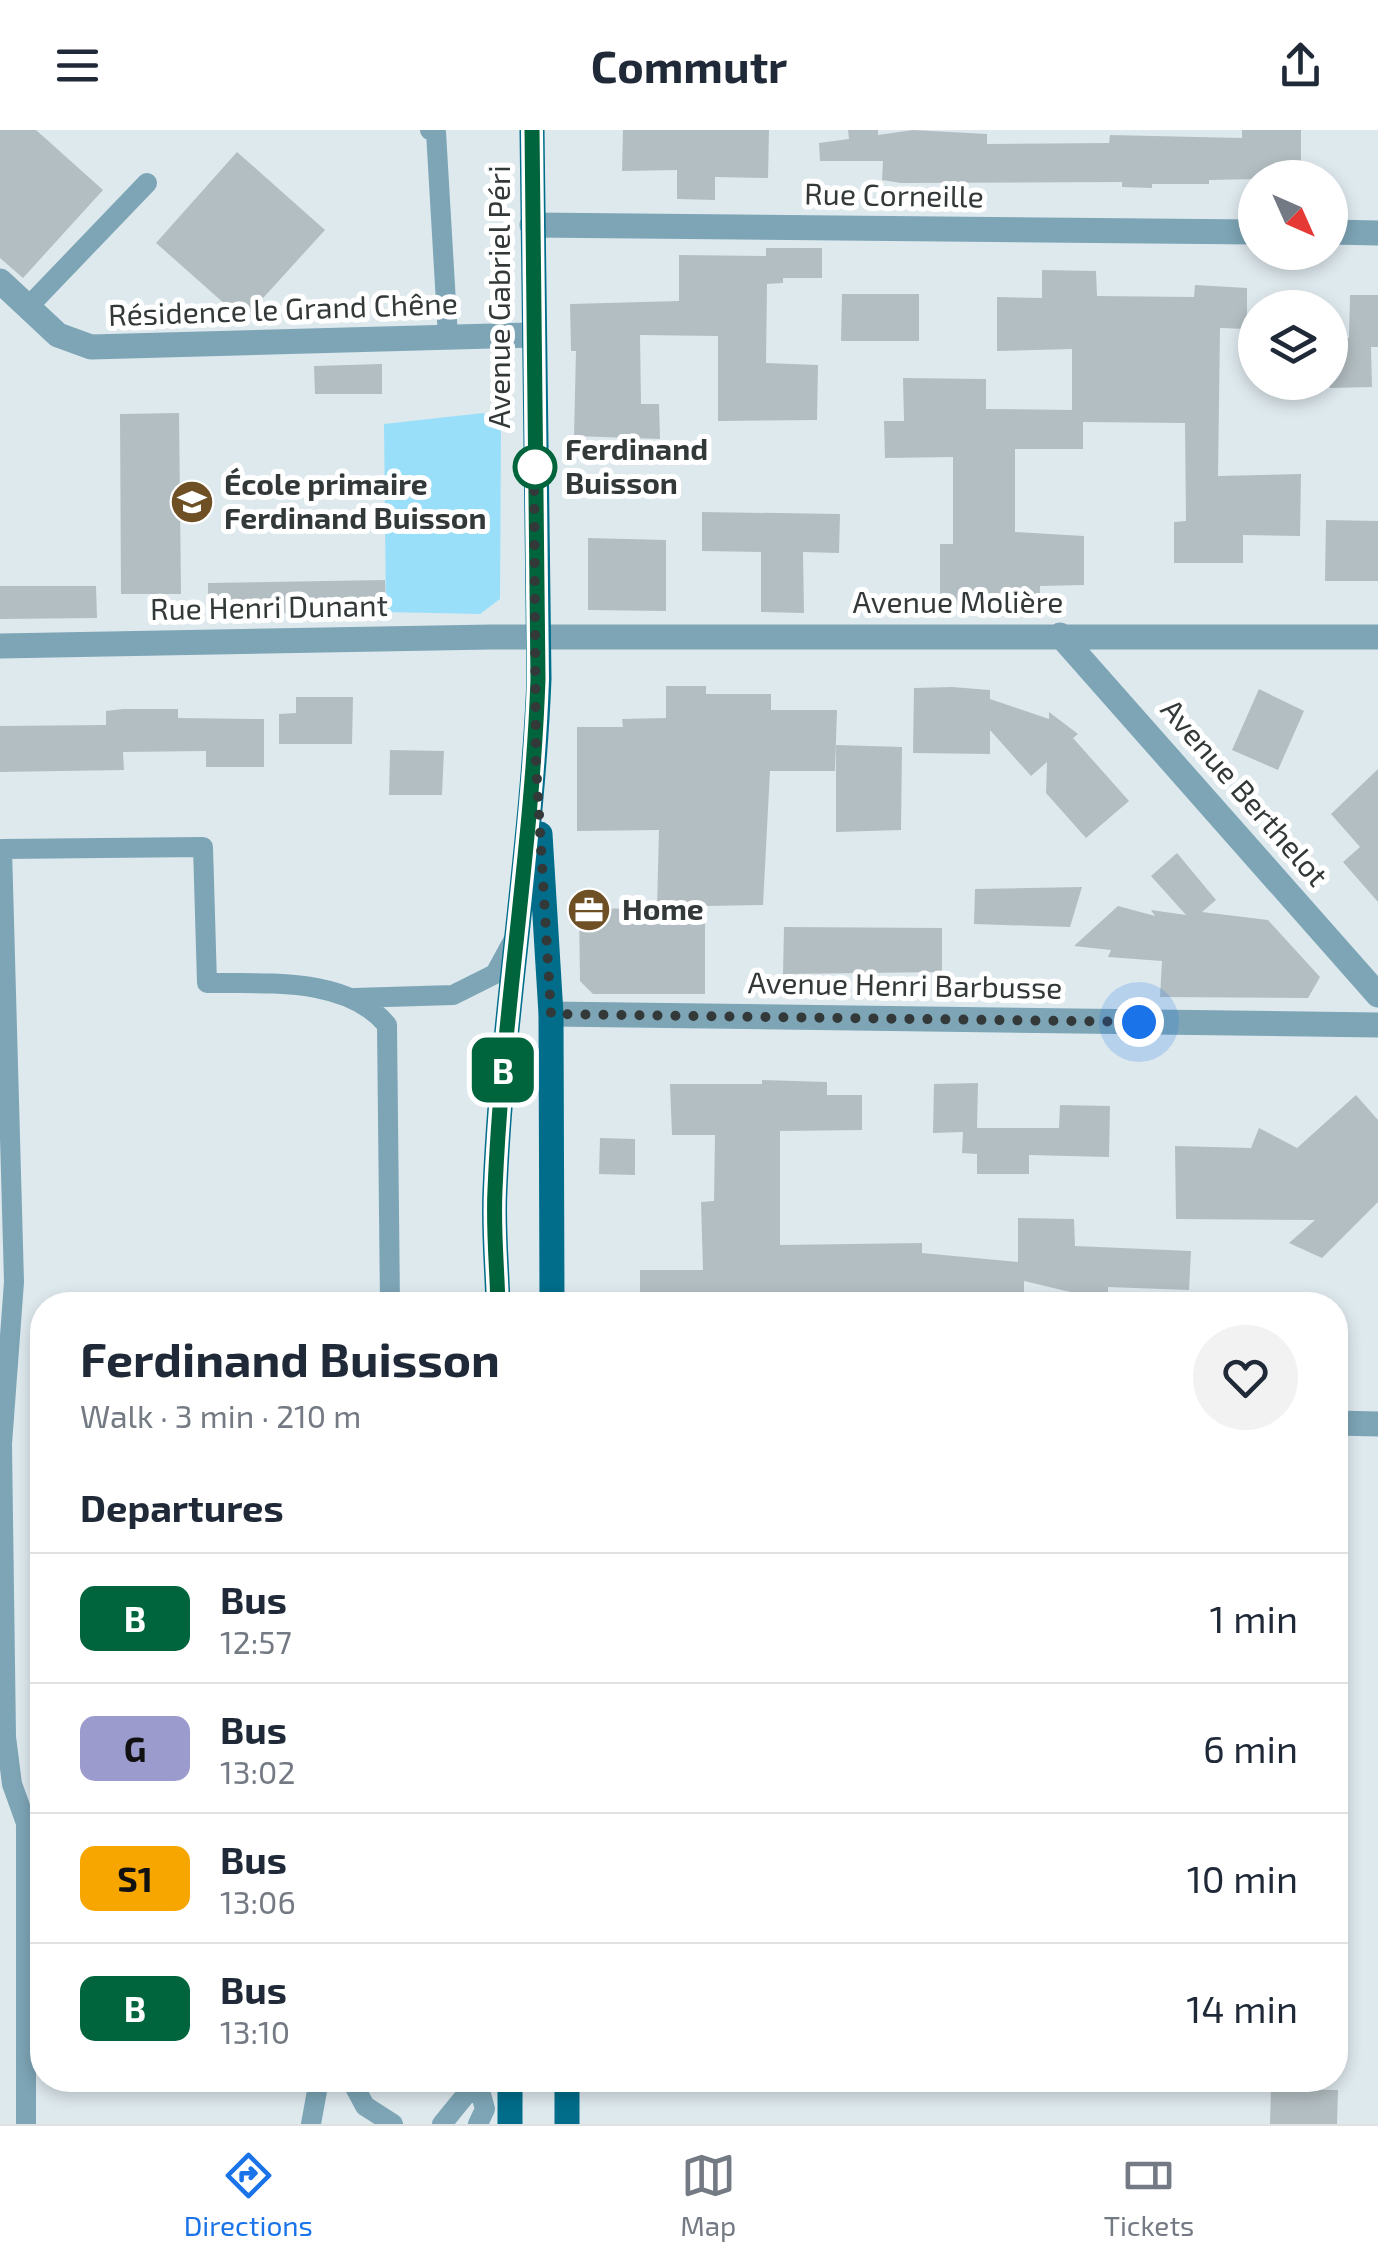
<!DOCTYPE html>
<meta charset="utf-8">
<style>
:root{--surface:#fff;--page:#f2f2f3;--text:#1f2937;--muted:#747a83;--line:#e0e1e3;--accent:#1a73e8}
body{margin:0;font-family:"Exo 2",sans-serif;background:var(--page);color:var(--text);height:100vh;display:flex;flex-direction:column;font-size:38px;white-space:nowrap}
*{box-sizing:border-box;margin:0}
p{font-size:32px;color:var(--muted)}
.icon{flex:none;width:55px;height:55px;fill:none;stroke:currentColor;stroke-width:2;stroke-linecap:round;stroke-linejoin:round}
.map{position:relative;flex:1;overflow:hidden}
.drawer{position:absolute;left:30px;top:1162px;width:1318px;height:800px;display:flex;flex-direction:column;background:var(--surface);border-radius:40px;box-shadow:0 5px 15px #0003}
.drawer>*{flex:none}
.badge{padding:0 20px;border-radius:15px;font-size:35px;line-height:65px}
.needle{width:65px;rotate:135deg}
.tools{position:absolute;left:1238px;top:30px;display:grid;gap:20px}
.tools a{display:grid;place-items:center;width:110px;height:110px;border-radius:50%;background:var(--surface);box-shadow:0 5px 15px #0003;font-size:50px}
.you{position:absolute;width:50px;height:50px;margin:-25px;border:8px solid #fff;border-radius:50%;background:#1a73e8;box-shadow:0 0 0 15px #1a73e833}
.map>.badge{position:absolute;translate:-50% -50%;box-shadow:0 0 0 5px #fff}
h2{padding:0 50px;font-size:38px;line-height:90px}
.round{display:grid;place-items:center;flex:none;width:105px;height:105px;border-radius:52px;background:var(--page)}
.head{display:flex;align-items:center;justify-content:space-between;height:170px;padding:0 50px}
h1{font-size:48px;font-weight:700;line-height:75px}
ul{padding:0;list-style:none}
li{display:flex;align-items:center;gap:30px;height:130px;padding:0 50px;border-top:2px solid var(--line)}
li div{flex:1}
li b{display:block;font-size:38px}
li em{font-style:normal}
li .badge{min-width:110px;font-weight:700;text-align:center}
header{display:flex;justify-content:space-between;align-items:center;height:130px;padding:0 50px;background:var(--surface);font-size:45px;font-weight:700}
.dock{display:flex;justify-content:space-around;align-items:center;height:140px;border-top:2px solid var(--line);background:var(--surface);font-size:28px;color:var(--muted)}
.dock a{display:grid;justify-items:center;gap:5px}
.dock .selected{color:var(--accent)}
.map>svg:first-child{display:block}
.green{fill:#99dffa}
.building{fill:#b3bec2}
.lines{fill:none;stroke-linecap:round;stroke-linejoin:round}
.service{stroke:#7da5b6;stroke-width:20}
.minor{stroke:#7da5b6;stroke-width:25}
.primary{stroke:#016d8a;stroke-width:25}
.line-casing{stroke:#fff;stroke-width:22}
.line{stroke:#00643c;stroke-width:15}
.walk{stroke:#333839;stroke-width:10;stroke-dasharray:0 18}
.stop-dot{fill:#fff;stroke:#00643c;stroke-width:5}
.labels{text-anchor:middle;stroke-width:10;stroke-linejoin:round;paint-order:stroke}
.street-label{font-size:30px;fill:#333839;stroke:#fff}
.stop-label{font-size:30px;font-weight:bold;fill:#333839;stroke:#fff;text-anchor:start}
.poi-label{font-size:30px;font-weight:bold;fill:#333839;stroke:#fff;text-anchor:start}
</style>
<header><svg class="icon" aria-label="menu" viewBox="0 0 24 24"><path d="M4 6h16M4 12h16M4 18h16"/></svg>Commutr<svg class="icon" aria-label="share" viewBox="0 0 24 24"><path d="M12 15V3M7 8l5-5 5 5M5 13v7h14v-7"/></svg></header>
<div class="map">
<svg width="1378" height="1994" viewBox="0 0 1378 1994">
<rect width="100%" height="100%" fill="#dee9ee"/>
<path class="green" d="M 483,283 L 501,299 L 500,469 L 480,484 L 386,482 L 384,294 Z"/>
<path class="building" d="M 0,0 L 36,0 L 103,60 L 23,148 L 0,128 Z
M 623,0 L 769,0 L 768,48 L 715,47 L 715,70 L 677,69 L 677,40 L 622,41 Z
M 848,0 L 878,0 L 878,5 L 913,0 L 987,4 L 987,14 L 1109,13 L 1110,5 L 1242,8 L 1242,0 L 1301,0 L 1301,48 L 1209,50 L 1209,54 L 1152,54 L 1152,58 L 1122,57 L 1122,52 L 901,53 L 882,50 L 883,31 L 820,31 L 819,13 L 849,9 Z
M 237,22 L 325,100 L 243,190 L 156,113 Z
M 766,118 L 822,118 L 822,148 L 783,148 L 783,153 L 767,154 L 766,233 L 818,235 L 817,290 L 718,291 L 718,206 L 640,205 L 641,274 L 659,274 L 660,309 L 574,306 L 576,221 L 571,221 L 570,174 L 679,171 L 679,125 L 766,126 Z
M 1042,140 L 1096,141 L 1097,166 L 1194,167 L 1195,155 L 1247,158 L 1247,199 L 1220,198 L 1218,346 L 1301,344 L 1300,406 L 1243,405 L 1243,433 L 1174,433 L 1174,392 L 1186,391 L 1185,293 L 1083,292 L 1083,319 L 1015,319 L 1015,402 L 1084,406 L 1084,455 L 1040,456 L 1040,464 L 985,463 L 986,475 L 940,475 L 940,414 L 953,414 L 953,327 L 885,328 L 884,291 L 904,291 L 903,248 L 986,249 L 986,279 L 1072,280 L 1072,219 L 997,221 L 997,167 L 1042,168 Z
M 842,164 L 919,164 L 919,211 L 841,211 Z
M 1350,165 L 1378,165 L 1378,217 L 1371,217 L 1372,257 L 1330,258 L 1330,208 L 1349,208 Z
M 382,234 L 382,264 L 315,264 L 314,236 Z
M 179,283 L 181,464 L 121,464 L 120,284 Z
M 702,382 L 840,384 L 839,423 L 803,422 L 804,483 L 761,482 L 761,422 L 702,421 Z
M 1326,390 L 1378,391 L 1378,451 L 1325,451 Z
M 588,408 L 666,410 L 666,481 L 588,480 Z
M 385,450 L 386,482 L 208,484 L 208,453 Z
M 0,456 L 96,456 L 97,488 L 0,489 Z
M 666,556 L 706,556 L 706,564 L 771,564 L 771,580 L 837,580 L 835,641 L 770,641 L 763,775 L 705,776 L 705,864 L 593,864 L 580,851 L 579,779 L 657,778 L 659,700 L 577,701 L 577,597 L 623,597 L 622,589 L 666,588 Z
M 952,557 L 990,560 L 990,569 L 1049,589 L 1049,582 L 1078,604 L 1073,608 L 1129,671 L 1086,708 L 1046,663 L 1047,632 L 1031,646 L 990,600 L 990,624 L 913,623 L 914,558 Z
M 1259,559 L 1304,581 L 1278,640 L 1232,620 Z
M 296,567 L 353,567 L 352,614 L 279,614 L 279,584 L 296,583 Z
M 123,579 L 178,579 L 178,588 L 264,589 L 264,637 L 206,637 L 206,621 L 123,622 L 124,640 L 0,642 L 0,596 L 106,595 L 106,581 Z
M 836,615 L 902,617 L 901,700 L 836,702 Z
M 390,620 L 444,621 L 442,665 L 389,665 Z
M 1378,639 L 1378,772 L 1343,732 L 1360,717 L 1331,684 Z
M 1177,723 L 1216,770 L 1202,782 L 1268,790 L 1320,847 L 1308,868 L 1160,867 L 1162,831 L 1108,827 L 1111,820 L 1074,816 L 1118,776 L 1155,786 L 1151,780 L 1186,785 L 1151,746 Z
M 1082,757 L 1070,797 L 974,794 L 975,759 Z
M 784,797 L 942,798 L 942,842 L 783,844 Z
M 762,950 L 827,952 L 827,965 L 862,965 L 862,1000 L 780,1001 L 780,1115 L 922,1113 L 922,1123 L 1018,1132 L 1018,1088 L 1074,1089 L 1075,1116 L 1191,1121 L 1189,1160 L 1108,1157 L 1108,1171 L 1024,1151 L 1024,1175 L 793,1175 L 793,1171 L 712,1168 L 712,1175 L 640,1175 L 640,1140 L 703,1140 L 701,1072 L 714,1071 L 715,1005 L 672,1005 L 670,954 L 762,954 Z
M 978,953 L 977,998 L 1059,998 L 1060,975 L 1110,976 L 1109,1027 L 1029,1025 L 1029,1044 L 977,1044 L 977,1024 L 962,1023 L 963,1002 L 933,1003 L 934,954 Z
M 1356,965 L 1378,990 L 1378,1072 L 1322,1128 L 1289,1113 L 1315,1090 L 1176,1089 L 1175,1016 L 1251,1018 L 1259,998 L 1297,1018 Z
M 600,1008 L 635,1009 L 635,1045 L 599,1044 Z
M 1271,1959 L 1338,1960 L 1337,1994 L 1270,1994 Z"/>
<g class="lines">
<path class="service" d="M 430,0 L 436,2 L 448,207
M 28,177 L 147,53
M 354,868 L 453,865 L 495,844 L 514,809
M 351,1950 L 365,1976 L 393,1994
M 477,1950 L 485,1979 L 478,1994
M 26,1994 L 26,1693 L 12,1654 L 6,1607 L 2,1314 L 14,1152 L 2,719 L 203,717 L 207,853 C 265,854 347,846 387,895 L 390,1175
M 311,1994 L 319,1950
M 442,1994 L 477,1951"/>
<path class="minor" d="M 532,95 L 1255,102
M 1330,102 L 1378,103
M 0,151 L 58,205 L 91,217 L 531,205
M 1060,505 L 1378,865
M 0,516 L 491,507 L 1378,507
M 551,884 L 1378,895
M 1335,1293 L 1378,1294"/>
<path class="primary" d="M 540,704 L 551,884 L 552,1175
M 498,1175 C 497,1137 493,1098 495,1060 C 502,889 532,720 539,549 L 532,0
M 510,1950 L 510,1994
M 567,1950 L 567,1994"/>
</g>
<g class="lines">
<g class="line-casing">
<path id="line" d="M 498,1175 C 497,1137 493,1098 495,1060 C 502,889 532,720 538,549 L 532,0"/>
</g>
<use href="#line" class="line"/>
<path class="walk" d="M 535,337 L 534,331 L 536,634 L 551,884 L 1139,892"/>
</g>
<defs>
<g id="school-disc" transform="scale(2.25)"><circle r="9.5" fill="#6e5024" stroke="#fff"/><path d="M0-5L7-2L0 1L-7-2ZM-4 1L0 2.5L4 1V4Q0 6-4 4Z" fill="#fff"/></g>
<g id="office-disc" transform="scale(2.25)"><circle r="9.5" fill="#6e5024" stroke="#fff"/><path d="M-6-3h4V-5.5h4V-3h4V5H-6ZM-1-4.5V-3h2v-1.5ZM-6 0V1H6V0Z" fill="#fff"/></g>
</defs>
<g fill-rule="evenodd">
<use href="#school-disc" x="192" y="372"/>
<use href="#office-disc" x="589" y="780"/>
</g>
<circle class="stop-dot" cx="535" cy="337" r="20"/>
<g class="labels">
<g class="street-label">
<text transform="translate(894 66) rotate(1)" y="10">Rue Corneille</text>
<text transform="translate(500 167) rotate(-90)" y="10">Avenue Gabriel Péri</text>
<text transform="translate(283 180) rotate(-2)" y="10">Résidence le Grand Chêne</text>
<text x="958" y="483">Avenue Molière</text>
<text transform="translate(269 478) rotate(-1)" y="10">Rue Henri Dunant</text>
<text transform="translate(1244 663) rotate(49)" y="10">Avenue Berthelot</text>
<text transform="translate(905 856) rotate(1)" y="10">Avenue Henri Barbusse</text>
</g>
<g class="stop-label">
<text x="565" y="330">Ferdinand<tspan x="565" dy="34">Buisson</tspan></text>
</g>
<g class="poi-label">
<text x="224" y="365">École primaire<tspan x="224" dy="34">Ferdinand Buisson</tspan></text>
<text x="622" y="790">Home</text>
</g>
</g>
</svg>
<div class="tools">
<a><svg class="needle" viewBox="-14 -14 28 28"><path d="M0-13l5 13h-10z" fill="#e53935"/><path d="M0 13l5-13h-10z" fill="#747a83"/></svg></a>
<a><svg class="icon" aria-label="layers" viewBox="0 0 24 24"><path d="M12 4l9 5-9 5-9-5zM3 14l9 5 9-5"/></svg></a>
</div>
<div class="you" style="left:1139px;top:892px"></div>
<b class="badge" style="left:503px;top:940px;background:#00643c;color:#fff">B</b>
<section class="drawer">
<div class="head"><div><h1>Ferdinand Buisson</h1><p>Walk · 3 min · 210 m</p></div><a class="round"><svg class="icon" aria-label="heart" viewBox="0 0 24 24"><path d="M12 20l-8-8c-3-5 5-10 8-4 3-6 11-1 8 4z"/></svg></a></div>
<h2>Departures</h2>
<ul>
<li><span class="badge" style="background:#00643c;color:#fff">B</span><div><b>Bus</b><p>12:57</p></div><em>1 min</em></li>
<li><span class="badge" style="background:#9b9bcd;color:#111">G</span><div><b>Bus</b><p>13:02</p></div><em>6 min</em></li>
<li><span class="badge" style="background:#f7a600;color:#111">S1</span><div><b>Bus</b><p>13:06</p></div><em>10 min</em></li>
<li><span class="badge" style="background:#00643c;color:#fff">B</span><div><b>Bus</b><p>13:10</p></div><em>14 min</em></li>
</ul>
</section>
</div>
<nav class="dock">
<a class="selected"><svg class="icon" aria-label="directions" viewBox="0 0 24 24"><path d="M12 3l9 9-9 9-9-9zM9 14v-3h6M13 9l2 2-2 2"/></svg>Directions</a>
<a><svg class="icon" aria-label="map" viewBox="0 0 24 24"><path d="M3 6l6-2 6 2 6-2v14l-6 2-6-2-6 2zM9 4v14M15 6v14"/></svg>Map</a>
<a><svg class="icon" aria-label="tickets" viewBox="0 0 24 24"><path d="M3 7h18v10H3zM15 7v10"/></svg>Tickets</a>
</nav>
